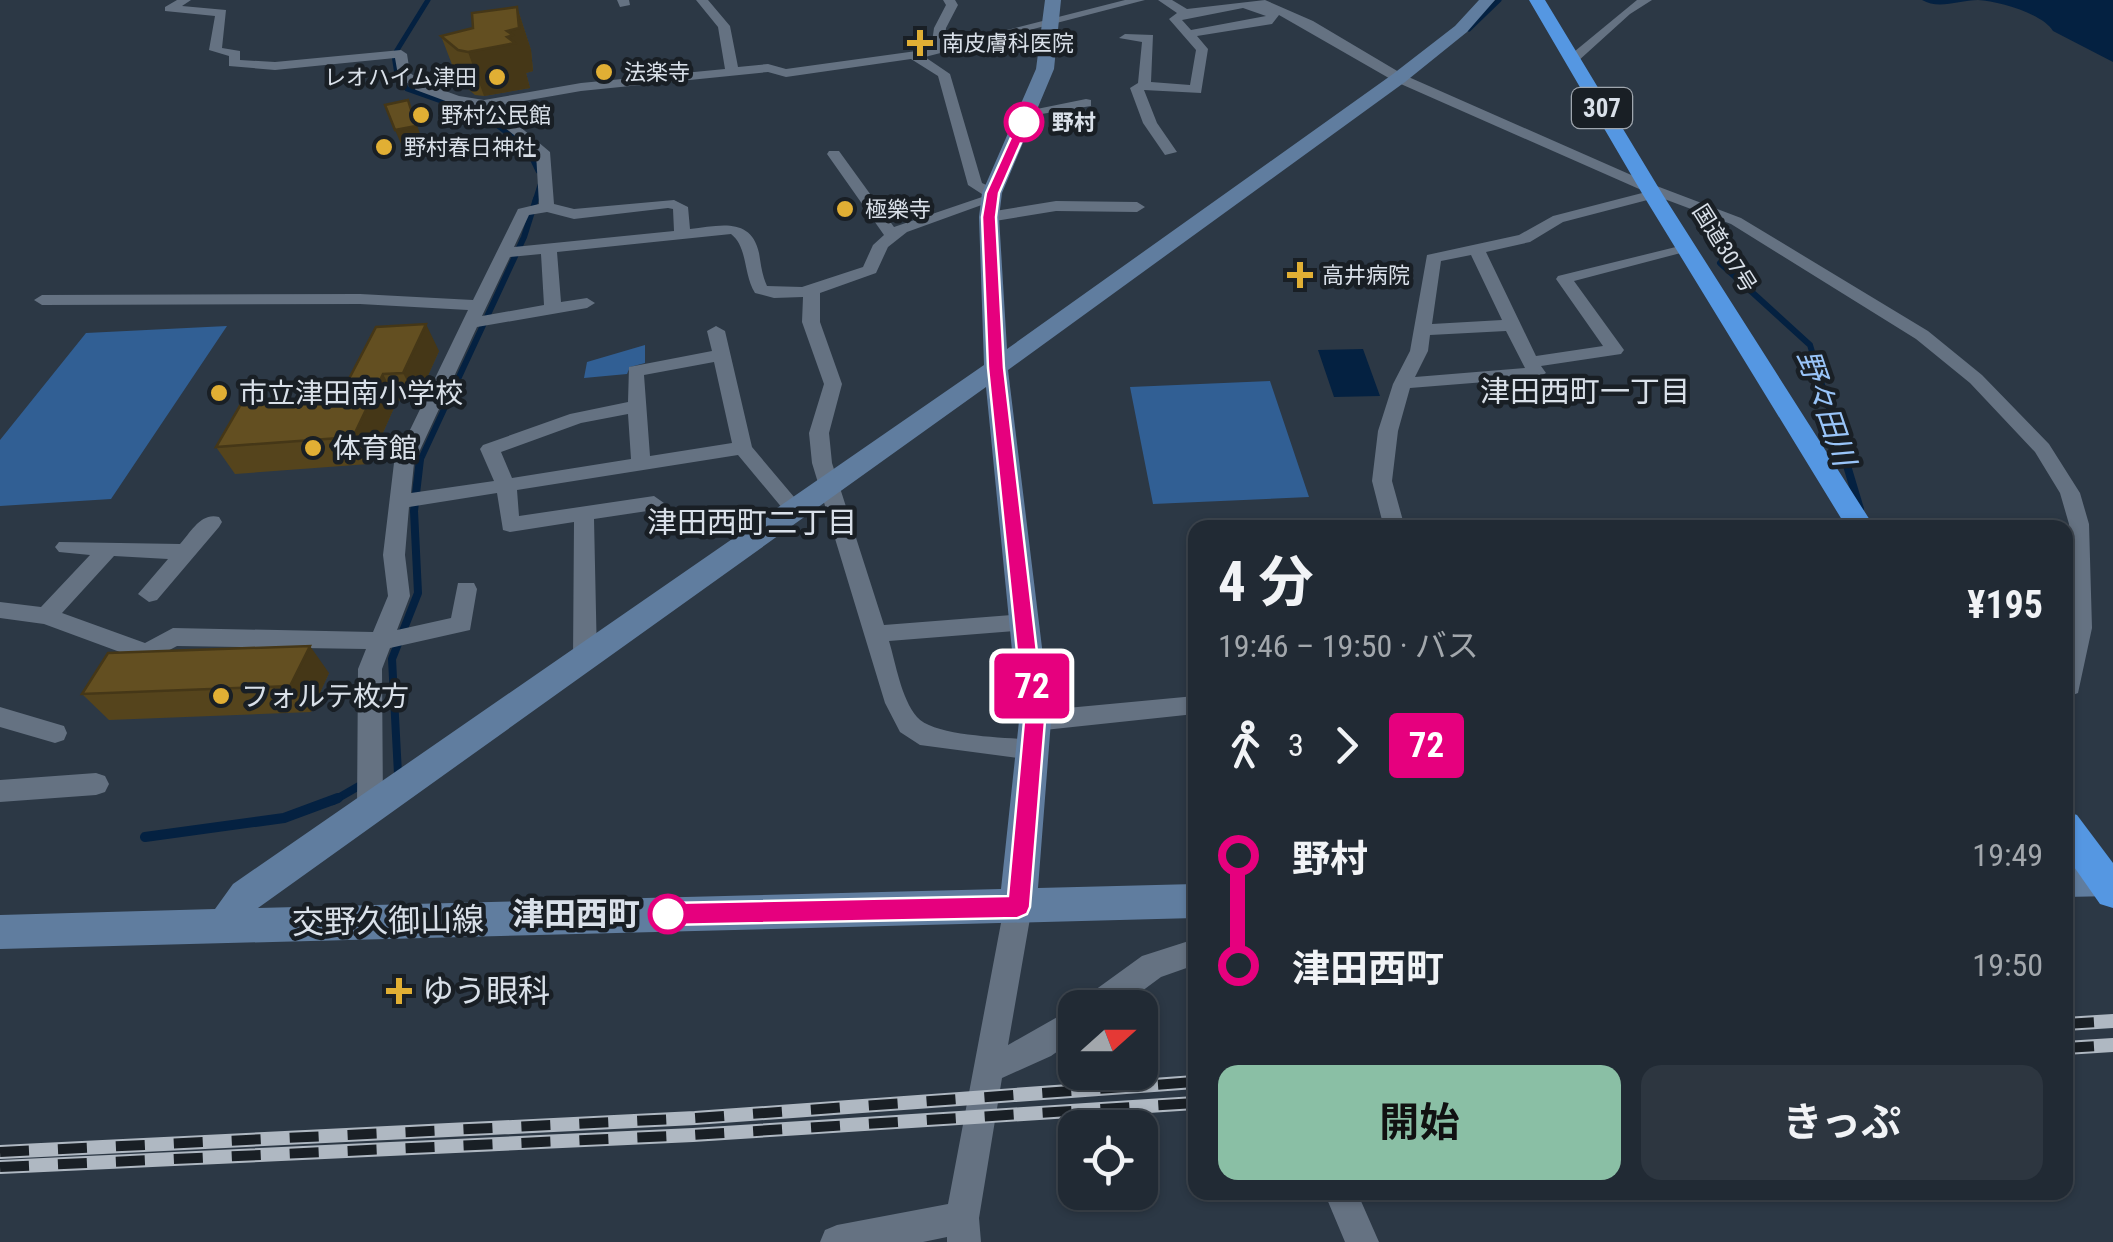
<!DOCTYPE html>
<html lang="ja">
<meta charset="utf-8">
<style>
:root{--surface:#212a34;--page:#2d3640;--text:#f1f3f6;--muted:#a2a7ac;--line:#3e464f;--accent:#8abfa5}
body{margin:0;font-family:"Roboto Condensed","Noto Sans JP",sans-serif;background:var(--page);color:var(--text);height:100vh;display:flex;flex-direction:column;font-size:38px;white-space:nowrap}
*{box-sizing:border-box;margin:0}
p{font-size:32px;color:var(--muted)}
.icon{flex:none;width:55px;height:55px;fill:none;stroke:currentColor;stroke-width:2;stroke-linecap:round;stroke-linejoin:round}
.map{position:relative;flex:1;overflow:hidden}
.side{position:absolute;left:1188px;top:520px;width:885px;height:680px;display:flex;flex-direction:column;background:var(--surface);border-radius:20px;box-shadow:0 2px 8px #0004,0 0 0 2px var(--line)}
.side>*{flex:none}
.badge{padding:0 20px;border-radius:8px;font-size:35px;line-height:65px}
.needle{width:65px;rotate:69deg}
.fabs{position:absolute;left:1058px;top:990px;display:grid;gap:20px}
.fabs a{display:grid;place-items:center;width:100px;height:100px;border-radius:20px;background:var(--surface);box-shadow:0 2px 8px #0004,0 0 0 2px var(--line);font-size:50px}
.map>.badge{position:absolute;translate:-50% -50%;box-shadow:0 0 0 5px #fff}
.legs{display:flex;align-items:center;gap:15px;height:110px;padding:0 30px;font-size:32px}
.legs p{margin-inline-start:auto}
.head{display:flex;align-items:center;justify-content:space-between;height:170px;padding:0 30px}
h1{font-size:55px;font-weight:700;line-height:75px}
.action{display:flex;gap:20px;margin-top:auto;padding:20px 30px}
.action a{flex:1;height:115px;border-radius:20px;background:var(--accent);color:#111;font-size:40px;font-weight:700;line-height:115px;text-align:center}
.action a+a{background:var(--page);color:var(--text)}
ul{padding:0 30px;list-style:none}
li{display:flex;align-items:center;gap:35px;height:110px;font-size:38px}
li i{display:grid;place-items:center;width:15px;height:100%;margin:0 12px;background:currentColor}
li i::after{content:'';width:25px;height:25px;margin:-12px;border:8px solid;border-radius:50%;background:var(--surface)}
li p{margin-inline-start:auto}
li:first-child i{background:linear-gradient(#0000 50%,currentColor 0)}
li:last-child i{background:linear-gradient(currentColor 50%,#0000 0)}
.map>svg:first-child{display:block}
.green{fill:#315f94}
.water{fill:#042141}
.lines{fill:none;stroke-linecap:round;stroke-linejoin:round}
.stream-far3{stroke:#042141;stroke-width:5}
.stream-far2{stroke:#042141;stroke-width:6}
.stream-far1{stroke:#042141;stroke-width:8}
.stream{stroke:#042141;stroke-width:10}
.street{fill:#657282;fill-rule:evenodd}
.secondary{fill:#607d9f;fill-rule:evenodd}
.highway{fill:#5597e2;fill-rule:evenodd}
.rail-casing{stroke:#afb8c2;stroke-width:14}
.rail{stroke:#191f25;stroke-width:10;stroke-dasharray:29;stroke-linecap:butt}
.wall{fill:#55441c}
.shaded-wall{fill:#453717}
.building{fill:#634f21;stroke:#453717;stroke-width:2.5}
.line-1{fill:#e6007e;stroke:#fff;stroke-width:2.5}
.poi-dot{fill:#e1af34;stroke:#191f25;stroke-width:4}
.stop-1-dot{fill:#fff;stroke:#e6007e;stroke-width:5}
.labels{text-anchor:middle;stroke-width:9;stroke-linejoin:round;paint-order:stroke}
.far-poi-label{font-size:22px;fill:#d9e0e9;stroke:#191f25;text-anchor:start}
.far-stop-label{font-size:22px;font-weight:bold;fill:#d9e0e9;stroke:#191f25;text-anchor:start}
.far-street-label{font-size:22px;fill:#d9e0e9;stroke:#191f25}
.shield{fill:#191f25;stroke:#9fa6ae;stroke-width:2.5}
.shield-label{font-size:25px;font-weight:bold;fill:#d9e0e9}
.poi-label{font-size:28px;fill:#d9e0e9;stroke:#191f25;text-anchor:start}
.neighbourhood-label{font-size:30px;fill:#d9e0e9;stroke:#191f25}
.water-label{font-size:30px;font-style:italic;fill:#99c4f8;stroke:#191f25}
.near-stop-label{font-size:32px;font-weight:bold;fill:#d9e0e9;stroke:#191f25;text-anchor:end}
.near-street-label{font-size:32px;fill:#d9e0e9;stroke:#191f25}
.near-poi-label{font-size:32px;fill:#d9e0e9;stroke:#191f25;text-anchor:start}
</style>
<div class="map">
<svg width="2113" height="1242" viewBox="0 0 2113 1242">
<rect width="100%" height="100%" fill="#2c3845"/>
<path class="green" d="M 227,326 L 111,499 L 0,506 L 0,440 L 86,333 Z
M 645,345 L 645,363 L 630,367 L 627,374 L 584,378 L 587,362 Z
M 1270,381 L 1309,497 L 1153,504 L 1130,387 Z"/>
<path class="water" d="M 1922,0 L 2113,0 L 2113,62 L 2053,31 C 2043,14 1999,1 1978,0 C 1959,0 1939,10 1922,0 Z
M 1363,349 L 1380,396 L 1334,397 L 1318,350 Z"/>
<g class="lines">
<path class="stream-far3" d="M 428,0 L 394,55 L 397,75 L 407,89 L 486,117 L 527,148 L 538,171
M 1469,29 L 1499,0
M 535,201 L 540,185"/>
<path class="stream-far2" d="M 1720,263 L 1810,345 L 1845,461
M 420,461 L 524,237 L 536,199"/>
<path class="stream-far1" d="M 1845,459 L 1860,509
M 398,774 L 392,659 L 418,593 L 414,511 L 420,459
M 333,801 L 359,786"/>
<path class="stream" d="M 145,837 L 284,818 L 338,798"/>
<path class="street" d="M 177,0 L 191,0 L 182,6 L 226,10 L 222,48 L 240,51 L 240,60 L 275,62 L 401,50 L 407,54 L 410,73 L 426,84 L 459,96 L 484,100 L 581,83 L 725,69 L 718,27 L 696,0 L 708,0 L 730,26 L 738,67 L 768,64 L 786,69 L 931,49 L 934,28 L 946,5 L 943,0 L 955,0 L 958,5 L 946,28 L 944,46 L 1125,0 L 1145,0 L 925,57 L 950,74 L 982,183 L 997,190 L 1001,198 L 907,232 L 888,247 L 876,273 L 820,293 L 820,322 L 842,384 L 829,433 L 832,463 L 884,625 L 1026,614 L 1037,622 L 1026,630 L 889,641 C 896,664 901,698 917,717 C 934,737 1006,737 1033,740 L 1042,743 L 1045,750 L 1042,757 L 1033,760 L 920,745 L 900,732 L 885,703 L 812,463 L 809,433 L 824,384 L 802,322 L 803,297 L 774,298 L 755,293 C 743,274 748,247 731,234 L 557,252 L 561,302 L 587,298 L 595,303 L 587,308 L 477,327 L 414,463 L 411,493 L 494,481 L 480,449 L 483,445 L 570,414 L 628,402 L 629,367 L 712,351 L 707,331 L 716,326 L 725,331 L 752,447 L 805,510 L 802,515 L 788,515 L 738,455 L 517,490 L 519,516 L 654,496 L 664,503 L 654,510 L 594,519 L 597,659 L 593,665 L 577,665 L 573,659 L 574,522 L 510,532 L 503,530 L 497,493 L 409,507 L 405,555 L 410,596 L 397,630 L 451,618 L 458,583 L 474,583 L 477,589 L 470,630 L 390,648 L 382,669 L 383,809 L 379,817 L 370,820 L 361,817 L 357,809 L 358,669 L 366,649 L 177,646 L 147,662 L 44,624 L 0,618 L 0,602 L 41,607 L 90,555 L 59,552 L 55,547 L 59,542 L 180,544 C 191,532 201,512 219,517 L 222,522 L 219,527 L 157,600 L 149,602 L 138,594 L 168,559 L 114,556 L 62,613 L 145,643 L 173,628 L 373,632 L 388,596 L 383,555 L 394,463 L 468,310 L 360,304 L 42,305 L 34,300 L 42,295 L 360,294 L 473,300 L 518,209 L 539,204 L 536,153 L 480,107 L 451,103 L 416,90 L 398,75 L 395,58 L 275,70 L 229,66 L 229,56 L 209,50 L 215,16 L 165,11 L 165,7 ZM 911,59 L 938,76 L 968,185 L 985,196 L 894,227 L 839,151 L 829,151 L 827,154 L 884,235 L 873,245 L 863,267 L 802,287 L 767,286 C 762,275 761,265 759,253 C 751,216 718,226 690,229 L 688,207 L 674,200 L 574,209 L 554,204 L 550,152 L 495,106 L 581,91 L 768,72 L 786,77 ZM 668,208 L 673,209 L 674,231 L 514,247 L 529,215 L 547,212 L 574,219 ZM 541,254 L 544,305 L 482,316 L 510,257 ZM 714,362 L 732,443 L 650,456 L 644,375 ZM 628,414 L 631,459 L 512,478 L 501,452 L 581,423 Z
M 617,0 L 629,0 L 630,5 L 620,7 Z
M 1158,0 L 1172,0 L 1187,9 L 1265,0 L 1313,21 L 1404,75 L 1654,185 L 1741,218 L 1928,331 L 1982,375 L 2049,444 L 2080,493 L 2089,524 L 2092,628 L 2078,693 L 2065,698 L 2065,652 L 2070,628 L 2069,524 L 2060,493 L 2035,452 L 1970,383 L 1916,339 L 1731,224 L 1659,197 L 1563,222 L 1530,242 L 1486,252 L 1536,356 L 1603,346 L 1556,279 L 1558,276 L 1688,244 L 1696,249 L 1574,281 L 1624,350 L 1621,354 L 1541,366 L 1546,373 L 1537,378 L 1410,388 L 1398,431 L 1392,481 L 1405,528 L 1384,528 L 1372,481 L 1378,431 L 1393,384 L 1410,351 L 1427,255 L 1519,235 L 1553,216 L 1646,192 L 1394,81 L 1279,15 L 1272,24 L 1197,36 L 1208,49 L 1201,93 L 1144,90 L 1157,123 L 1177,152 L 1165,155 L 1143,123 L 1130,88 L 1138,83 L 1142,42 L 1119,38 L 1125,34 L 1153,35 L 1151,82 L 1190,85 L 1196,50 L 1169,19 L 1177,13 ZM 1243,8 L 1266,16 L 1191,30 L 1182,20 ZM 1471,255 L 1502,320 L 1432,324 L 1441,261 ZM 1506,331 L 1525,368 L 1415,377 L 1428,351 L 1430,335 Z
M 1637,0 L 1652,0 L 1630,14 L 1577,62 L 1569,62 L 1569,56 Z
M 1086,99 L 1091,100 L 1091,106 L 1029,116 L 1022,112 Z
M 1056,201 L 1137,202 L 1145,207 L 1137,212 L 1056,211 L 989,222 L 981,217 L 989,212 Z
M 1195,696 L 1195,714 L 1035,731 L 1026,728 L 1023,721 L 1026,714 L 1035,711 Z
M 0,707 L 64,726 L 67,733 L 64,740 L 55,743 L 0,727 Z
M 96,773 L 105,776 L 109,784 L 105,792 L 96,795 L 0,802 L 0,780 Z
M 1018,894 L 1028,898 L 1032,907 L 1008,1045 L 1075,1007 L 1075,1039 L 1051,1056 L 1002,1078 L 979,1218 L 981,1242 L 947,1242 L 947,1237 L 923,1242 L 820,1242 L 825,1230 L 837,1225 L 948,1204 L 1004,907 L 1008,898 Z
M 1195,939 L 1195,965 L 1161,977 L 1119,1008 L 1080,1008 L 1084,998 L 1142,956 Z
M 1324,1192 L 1357,1192 L 1379,1242 L 1345,1242 Z"/>
<path class="secondary" d="M 1045,0 L 1061,0 L 1054,69 L 1002,193 L 999,217 L 1007,349 L 1393,74 L 1455,26 L 1479,0 L 1495,0 L 1467,32 L 1405,82 L 1008,370 L 1051,721 L 1038,888 L 1195,884 L 1195,918 L 0,949 L 0,915 L 215,909 L 233,884 L 984,365 L 979,217 L 982,193 L 1036,69 ZM 986,387 L 1019,721 L 1001,889 L 258,908 Z
M 2113,864 L 2113,896 L 2065,897 L 2065,865 Z"/>
<path class="highway" d="M 1529,0 L 1545,0 L 1663,195 L 1875,528 L 1847,528 L 1643,195 Z
M 2065,811 L 2077,815 L 2113,863 L 2113,908 L 2100,904 L 2065,854 Z"/>
<g class="rail-casing">
<path id="rail" d="M 2065,1024 L 2113,1021
M 2065,1048 L 2113,1045
M 0,1152 L 695,1118 L 1195,1082
M 0,1167 L 693,1135 L 1195,1103"/>
</g>
<use href="#rail" class="rail"/>
</g>
<path class="wall" d="M 517,7 L 531,50 L 533,71 L 526,73 L 530,88 L 484,96 L 475,95 L 458,80 L 441,36 L 473,28 Z
M 376,327 L 439,351 L 417,400 L 397,401 L 369,464 L 235,474 L 216,447 L 339,398 Z
M 329,673 L 311,712 L 109,720 L 82,694 Z"/>
<path class="shaded-wall" d="M 517,7 L 531,50 L 533,71 L 526,73 L 530,88 L 484,96 L 468,52 L 507,37 L 507,31 Z
M 408,100 L 423,142 L 402,146 L 395,130 Z
M 426,324 L 439,351 L 417,400 L 403,373 Z
M 383,374 L 397,401 L 369,464 L 353,437 Z
M 310,646 L 329,673 L 311,712 L 290,686 Z"/>
<path class="building" d="M 517,7 L 519,28 L 507,31 L 513,35 L 507,37 L 515,43 L 468,52 L 458,50 L 441,36 L 473,28 L 472,13 Z
M 408,100 L 416,126 L 395,130 L 385,105 Z
M 426,324 L 403,373 L 383,374 L 353,437 L 216,447 L 241,404 L 339,398 L 376,327 Z
M 310,646 L 290,686 L 82,694 L 108,653 Z"/>
<path class="line-1" d="M 1024,119 L 1030,122 L 999,193 L 996,217 L 1004,368 L 1045,721 L 1030,907 L 1027,914 L 1018,918 L 668,925 L 659,922 L 656,914 L 659,907 L 668,903 L 1008,896 L 1024,721 L 988,368 L 982,217 L 986,193 L 1018,122 Z"/>
<g class="poi-dot">
<path d="M915 28h10v10h10v10h-10v10h-10v-10h-10v-10h10z"/>
<circle cx="604" cy="72" r="10"/>
<circle cx="497" cy="77" r="10"/>
<circle cx="421" cy="115" r="10"/>
<circle cx="384" cy="147" r="10"/>
<circle cx="845" cy="209" r="10"/>
<path d="M1295 260h10v10h10v10h-10v10h-10v-10h-10v-10h10z"/>
<circle cx="219" cy="393" r="10"/>
<circle cx="313" cy="448" r="10"/>
<circle cx="221" cy="696" r="10"/>
<path d="M394 976h10v10h10v10h-10v10h-10v-10h-10v-10h10z"/>
</g>
<g class="stop-1-dot">
<circle cx="1024" cy="122" r="18"/>
<circle cx="668" cy="914" r="18"/>
</g>
<g class="labels">
<g class="far-poi-label">
<text x="942" y="51">南皮膚科医院</text>
<text x="624" y="80">法楽寺</text>
<text x="477" y="85" text-anchor="end">レオハイム津田</text>
<text x="441" y="123">野村公民館</text>
<text x="404" y="155">野村春日神社</text>
<text x="865" y="217">極樂寺</text>
<text x="1322" y="283">高井病院</text>
</g>
<g class="far-stop-label">
<text x="1052" y="130">野村</text>
</g>
<g class="far-street-label">
<text transform="translate(1725 248) rotate(58)" y="8">国道307号</text>
</g>
<rect class="shield" x="1572" y="88" width="60" height="40" rx="8"/>
<g class="shield-label">
<text x="1602" y="117">307</text>
</g>
<g class="poi-label">
<text x="239" y="403">市立津田南小学校</text>
<text x="333" y="458">体育館</text>
<text x="241" y="706">フォルテ枚方</text>
</g>
<g class="neighbourhood-label">
<text x="1585" y="402">津田西町一丁目</text>
<text x="752" y="533">津田西町二丁目</text>
</g>
<g class="water-label">
<text transform="translate(1826 408) rotate(71)" y="10">野々田川</text>
</g>
<g class="near-stop-label">
<text x="640" y="925">津田西町</text>
</g>
<g class="near-street-label">
<text transform="translate(388 921) rotate(-1)" y="11">交野久御山線</text>
</g>
<g class="near-poi-label">
<text x="422" y="1002">ゆう眼科</text>
</g>
</g>
</svg>
<div class="fabs">
<a><svg class="needle" viewBox="-14 -14 28 28"><path d="M0-13l5 13h-10z" fill="#e53935"/><path d="M0 13l5-13h-10z" fill="#a2a7ac"/></svg></a>
<a><svg class="icon" aria-label="locate" viewBox="0 0 24 24"><circle cx="12" cy="12" r="6"/><path d="M12 2v4M12 18v4M2 12h4M18 12h4"/></svg></a>
</div>
<b class="badge" style="left:1032px;top:686px;background:#e6007e;color:#fff">72</b>
<section class="side">
<div class="head"><div><h1>4 分</h1><p>19:46 – 19:50 · バス</p></div><b>¥195</b></div>
<div class="legs"><svg class="icon" aria-label="walk" viewBox="0 0 24 24"><circle cx="13" cy="4" r="2"/><path d="M13 8l-2 6 4 7M11 14l-3 7M7 12l3-4h3l4 4"/></svg>3<svg class="icon" aria-label="forward" viewBox="0 0 24 24"><path d="M9 5l7 7-7 7"/></svg><b class="badge" style="background:#e6007e;color:#fff">72</b></div>
<ul>
<li><i style="color:#e6007e"></i><b>野村</b><p>19:49</p></li>
<li><i style="color:#e6007e"></i><b>津田西町</b><p>19:50</p></li>
</ul>
<div class="action"><a>開始</a><a>きっぷ</a></div>
</section>
</div>
